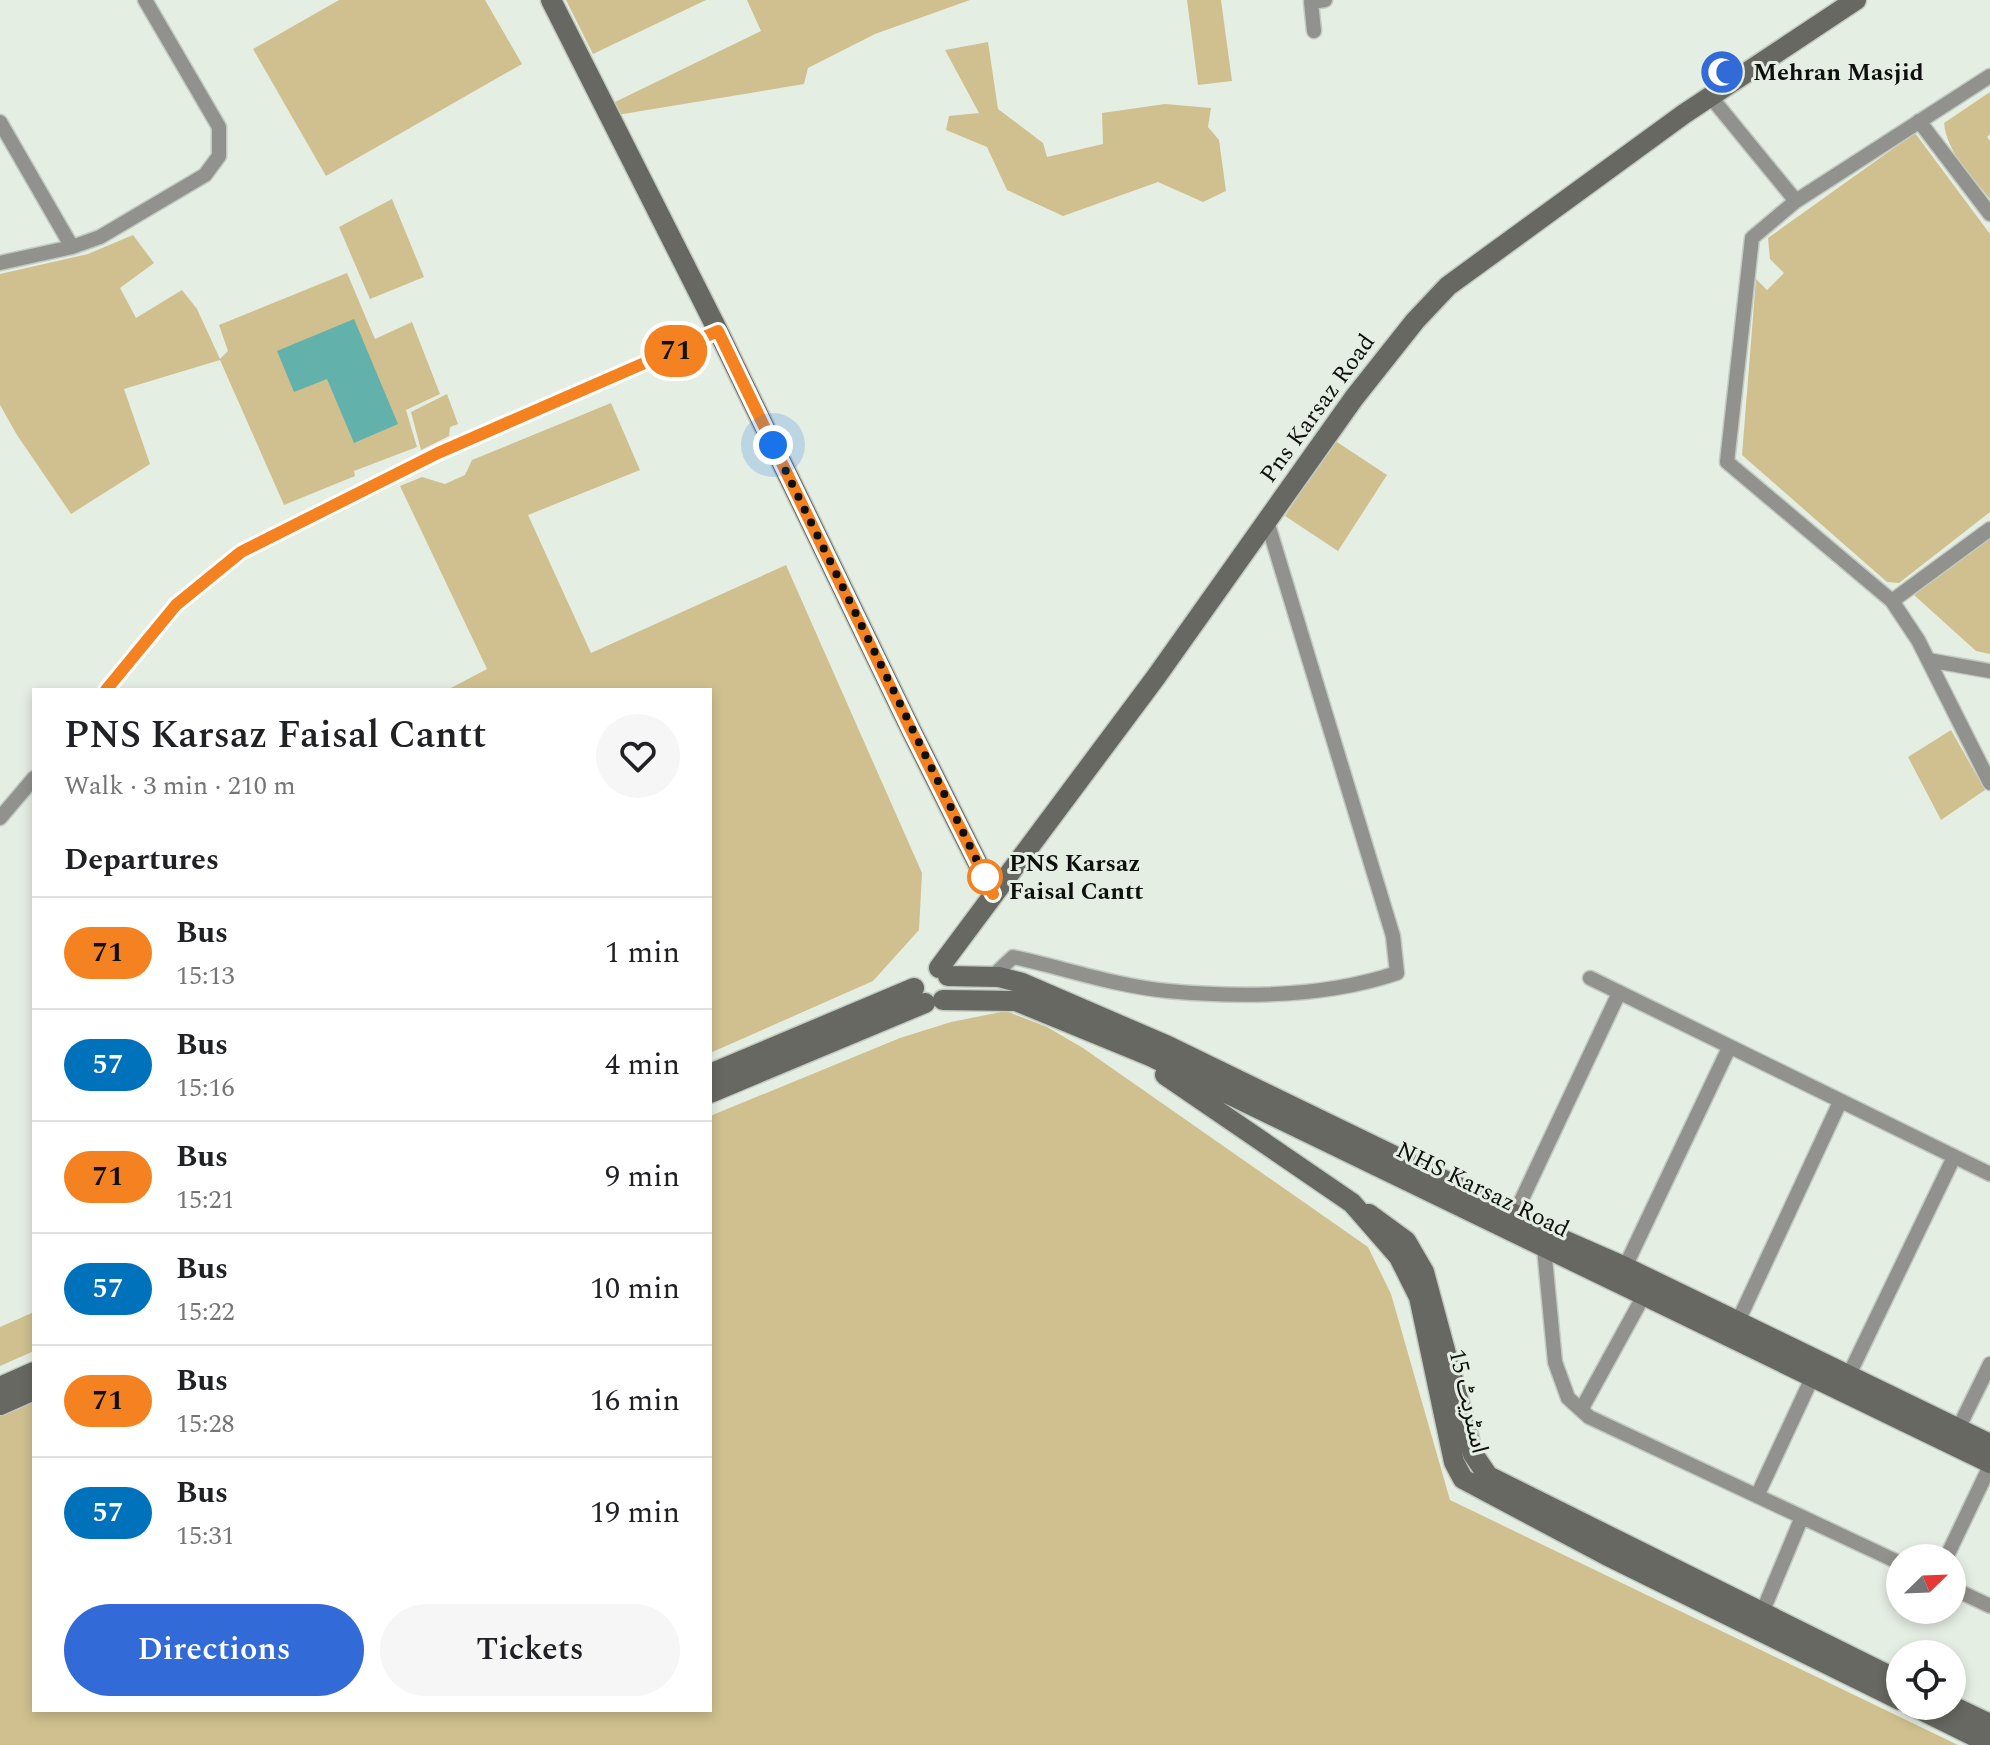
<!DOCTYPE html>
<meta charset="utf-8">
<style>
:root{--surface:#fff;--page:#f6f6f6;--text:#202124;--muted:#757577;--line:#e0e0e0;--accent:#326ad8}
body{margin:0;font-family:Spectral,"Noto Sans Arabic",serif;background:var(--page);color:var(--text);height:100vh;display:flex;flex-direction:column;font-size:30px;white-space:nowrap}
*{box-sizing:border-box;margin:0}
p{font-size:26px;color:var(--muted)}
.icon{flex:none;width:44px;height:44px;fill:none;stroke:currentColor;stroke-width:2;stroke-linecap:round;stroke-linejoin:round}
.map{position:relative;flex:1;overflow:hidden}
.side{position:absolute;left:32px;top:688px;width:680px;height:1024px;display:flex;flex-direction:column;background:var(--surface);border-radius:0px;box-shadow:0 4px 12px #0003}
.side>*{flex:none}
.badge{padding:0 16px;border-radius:26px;font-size:28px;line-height:52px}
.needle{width:52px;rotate:67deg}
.fabs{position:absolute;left:1886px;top:1544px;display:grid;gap:16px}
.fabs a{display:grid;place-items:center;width:80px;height:80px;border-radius:50%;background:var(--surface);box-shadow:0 4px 12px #0003;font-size:40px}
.you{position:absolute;width:40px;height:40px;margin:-20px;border:6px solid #fff;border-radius:50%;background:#1a73e8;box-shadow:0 0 0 12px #1a73e833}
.map>.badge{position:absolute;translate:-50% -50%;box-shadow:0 0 0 4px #fff}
h2{padding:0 32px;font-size:30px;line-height:72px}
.round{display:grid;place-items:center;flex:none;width:84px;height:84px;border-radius:42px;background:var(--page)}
.summary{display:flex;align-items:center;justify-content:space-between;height:136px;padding:0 32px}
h1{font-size:38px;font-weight:600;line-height:60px}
.cta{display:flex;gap:16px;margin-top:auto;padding:16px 32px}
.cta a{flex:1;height:92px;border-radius:48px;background:var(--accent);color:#fff;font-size:32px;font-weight:600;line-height:92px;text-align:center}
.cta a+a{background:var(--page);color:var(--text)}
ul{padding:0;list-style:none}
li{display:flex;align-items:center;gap:24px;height:112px;padding:0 32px;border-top:2px solid var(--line)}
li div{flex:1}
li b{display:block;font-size:30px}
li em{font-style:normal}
li .badge{min-width:88px;font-weight:700;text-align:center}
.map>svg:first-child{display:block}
.green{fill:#d0c08f}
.water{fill:#63b1ab}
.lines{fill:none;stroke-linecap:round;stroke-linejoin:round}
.street-casing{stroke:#c2cac1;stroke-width:17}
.secondary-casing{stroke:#c2cac1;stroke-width:23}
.street{stroke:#91928d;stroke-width:14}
.secondary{stroke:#676861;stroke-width:20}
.line-casing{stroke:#fff;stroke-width:18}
.line{stroke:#f58220;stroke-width:12}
.walk{stroke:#0d100d;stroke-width:8;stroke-dasharray:0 14.4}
.stop-dot{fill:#fff;stroke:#f58220;stroke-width:4}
.labels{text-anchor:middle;stroke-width:6;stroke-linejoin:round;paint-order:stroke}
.poi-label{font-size:24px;font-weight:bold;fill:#0d100d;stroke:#e5eee3;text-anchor:start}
.street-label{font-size:24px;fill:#0d100d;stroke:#e5eee3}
.stop-label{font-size:24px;font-weight:bold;fill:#0d100d;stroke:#e5eee3;text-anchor:start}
</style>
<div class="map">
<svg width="1990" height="1745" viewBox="0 0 1990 1745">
<rect width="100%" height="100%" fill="#e5eee3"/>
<path class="green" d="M 339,0 L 485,0 L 522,64 L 326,176 L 253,49 Z
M 566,0 L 706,0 L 593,54 Z
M 747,0 L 970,0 L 875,34 L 808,68 L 804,84 L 617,115 L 613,103 L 761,31 Z
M 1187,0 L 1221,0 L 1232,81 L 1198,85 Z
M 988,42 L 998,109 L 1043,143 L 1047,157 L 1103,144 L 1102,113 L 1165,104 L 1211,108 L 1208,127 L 1219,140 L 1226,191 L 1203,202 L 1158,182 L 1063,216 L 1007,190 L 987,147 L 946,130 L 949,116 L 979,113 L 945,50 Z
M 1990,92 L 1990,134 L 1987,137 L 1990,141 L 1990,199 C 1972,176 1947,153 1944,123 Z
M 1915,133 L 1990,234 L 1990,512 L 1899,583 L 1887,582 L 1742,455 L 1756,279 L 1767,290 L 1784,273 L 1770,259 L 1768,238 Z
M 392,199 L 424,277 L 370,299 L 339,227 Z
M 133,235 L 154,263 L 120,288 L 136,318 L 182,290 L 197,309 L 220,359 L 228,351 L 219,325 L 347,273 L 375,339 L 412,322 L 440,394 L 406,410 L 417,447 L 354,471 L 355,476 L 284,505 L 220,360 L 124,389 L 150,464 L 71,514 L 17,435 L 0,405 L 0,274 L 88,254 Z
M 447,394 L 458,424 L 450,427 L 449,436 L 421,450 L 411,412 Z
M 611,403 L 640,470 L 528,515 L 591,653 L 786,565 L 922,873 L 919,930 L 873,981 L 710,1053 L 710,690 L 447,690 L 487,669 L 400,486 L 422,477 L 445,484 L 465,475 L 472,460 Z
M 1334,440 L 1387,475 L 1338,551 L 1285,516 Z
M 1990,538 L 1990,654 L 1976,651 L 1914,595 Z
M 1951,730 L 1985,790 L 1941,820 L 1908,757 Z
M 1006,1011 L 1047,1027 L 1083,1048 L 1368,1247 L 1391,1294 L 1450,1500 L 1958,1745 L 0,1745 L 0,1413 L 34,1398 L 34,1710 L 710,1710 L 710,1116 L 900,1038 L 951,1022 Z
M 34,1312 L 34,1351 L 0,1366 L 0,1327 Z"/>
<path class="water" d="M 354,319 L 398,424 L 354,443 L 327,379 L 294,392 L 277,351 Z"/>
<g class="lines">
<g class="street-casing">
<path id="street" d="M 1314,31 L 1311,2 L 1325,0
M 1990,76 L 1796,201 L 1752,238 L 1727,462 L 1892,601 L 1918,640 L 1990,783
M 1710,96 L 1796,201
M 1919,121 L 1990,214
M 0,122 L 72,247
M 0,263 L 72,247 L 100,237 L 205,175 L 219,156 L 219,127 L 145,0
M 1892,601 L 1990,529
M 1928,660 L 1990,671
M 106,690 L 176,605 L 241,552 L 438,453 L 718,331
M 0,818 L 34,778
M 993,976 L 1013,957 C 1064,968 1116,986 1168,991 C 1243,998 1326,997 1397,973 L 1393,936 L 1267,521
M 1590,978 L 1990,1174
M 1512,1220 L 1619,993
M 1544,1248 L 1555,1362 L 1568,1398 L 1589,1417 L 1900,1563
M 1625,1267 L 1729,1048
M 1734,1330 L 1840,1102
M 1845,1383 L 1954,1157
M 1581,1410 L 1643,1297
M 1958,1429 L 1990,1364
M 1757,1496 L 1812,1378
M 1946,1558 L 1990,1466
M 1952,1588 L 1990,1606
M 1762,1613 L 1802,1517"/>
</g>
<g class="secondary-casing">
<path id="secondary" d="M 551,0 L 718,331 L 911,730 L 993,894
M 939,968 L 1156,677 L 1354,398 L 1415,321 L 1448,286 L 1684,114 L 1856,0
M 948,976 L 999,977 L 1022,983 L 1168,1046 L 1514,1214 L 1545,1232 L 1625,1267 L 1990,1444
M 943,1000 L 1016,1001 L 1150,1056 L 1990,1463
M 710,1074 L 914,988
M 1165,1075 L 1352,1203 L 1399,1257 L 1419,1297 L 1454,1462 L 1463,1479 L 1606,1555 L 1900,1700
M 710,1093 L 925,1003
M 1369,1214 L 1406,1241 L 1424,1272 L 1473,1454 L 1488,1476 L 1900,1681
M 0,1387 L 34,1372
M 0,1405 L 34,1390
M 1913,1706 L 1990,1744
M 1952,1706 L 1990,1724"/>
</g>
<use href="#street" class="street"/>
<use href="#secondary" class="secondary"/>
</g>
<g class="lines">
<g class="line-casing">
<path id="line" d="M 106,690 L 176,605 L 241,552 L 438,453 L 718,331 L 911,730 L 993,894"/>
</g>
<use href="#line" class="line"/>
<path class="walk" d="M 773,445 L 985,877"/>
</g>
<defs>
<g id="mosque-disc" transform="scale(2.3)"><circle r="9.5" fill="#326ad8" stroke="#e5eee3"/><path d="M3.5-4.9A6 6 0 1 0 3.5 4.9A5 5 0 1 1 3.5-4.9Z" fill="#fff"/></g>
</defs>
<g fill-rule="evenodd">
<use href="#mosque-disc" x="1722" y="72"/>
</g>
<circle class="stop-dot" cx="985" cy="877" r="16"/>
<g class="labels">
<g class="poi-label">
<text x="1753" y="80">Mehran Masjid</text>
</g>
<g class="street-label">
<text transform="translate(1317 408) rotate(-54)" y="8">Pns Karsaz Road</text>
<text transform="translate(1483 1189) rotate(26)" y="8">NHS Karsaz Road</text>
<text transform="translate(1469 1401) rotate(77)" y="8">اسٹریٹ 15</text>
</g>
<g class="stop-label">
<text x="1009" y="871">PNS Karsaz<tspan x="1009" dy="28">Faisal Cantt</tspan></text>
</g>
</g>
</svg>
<div class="fabs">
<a><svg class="needle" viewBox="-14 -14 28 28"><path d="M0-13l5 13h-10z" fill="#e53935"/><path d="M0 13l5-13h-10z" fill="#757577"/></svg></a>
<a><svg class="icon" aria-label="locate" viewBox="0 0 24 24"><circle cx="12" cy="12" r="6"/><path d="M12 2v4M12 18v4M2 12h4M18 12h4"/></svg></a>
</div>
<div class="you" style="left:773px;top:445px"></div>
<b class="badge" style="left:676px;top:351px;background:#f58220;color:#111">71</b>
<section class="side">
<div class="summary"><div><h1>PNS Karsaz Faisal Cantt</h1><p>Walk · 3 min · 210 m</p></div><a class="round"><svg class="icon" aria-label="heart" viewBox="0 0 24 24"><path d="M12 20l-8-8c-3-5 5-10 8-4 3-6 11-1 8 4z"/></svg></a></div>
<h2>Departures</h2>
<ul>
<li><span class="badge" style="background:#f58220;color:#111">71</span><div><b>Bus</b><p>15:13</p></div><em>1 min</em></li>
<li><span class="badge" style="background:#0072bc;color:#fff">57</span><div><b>Bus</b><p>15:16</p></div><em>4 min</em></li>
<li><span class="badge" style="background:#f58220;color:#111">71</span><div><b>Bus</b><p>15:21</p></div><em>9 min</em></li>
<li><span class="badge" style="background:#0072bc;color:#fff">57</span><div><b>Bus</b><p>15:22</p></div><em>10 min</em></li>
<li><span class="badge" style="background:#f58220;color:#111">71</span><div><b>Bus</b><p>15:28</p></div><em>16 min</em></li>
<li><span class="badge" style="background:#0072bc;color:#fff">57</span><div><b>Bus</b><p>15:31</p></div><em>19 min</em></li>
</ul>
<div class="cta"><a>Directions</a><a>Tickets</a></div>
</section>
</div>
